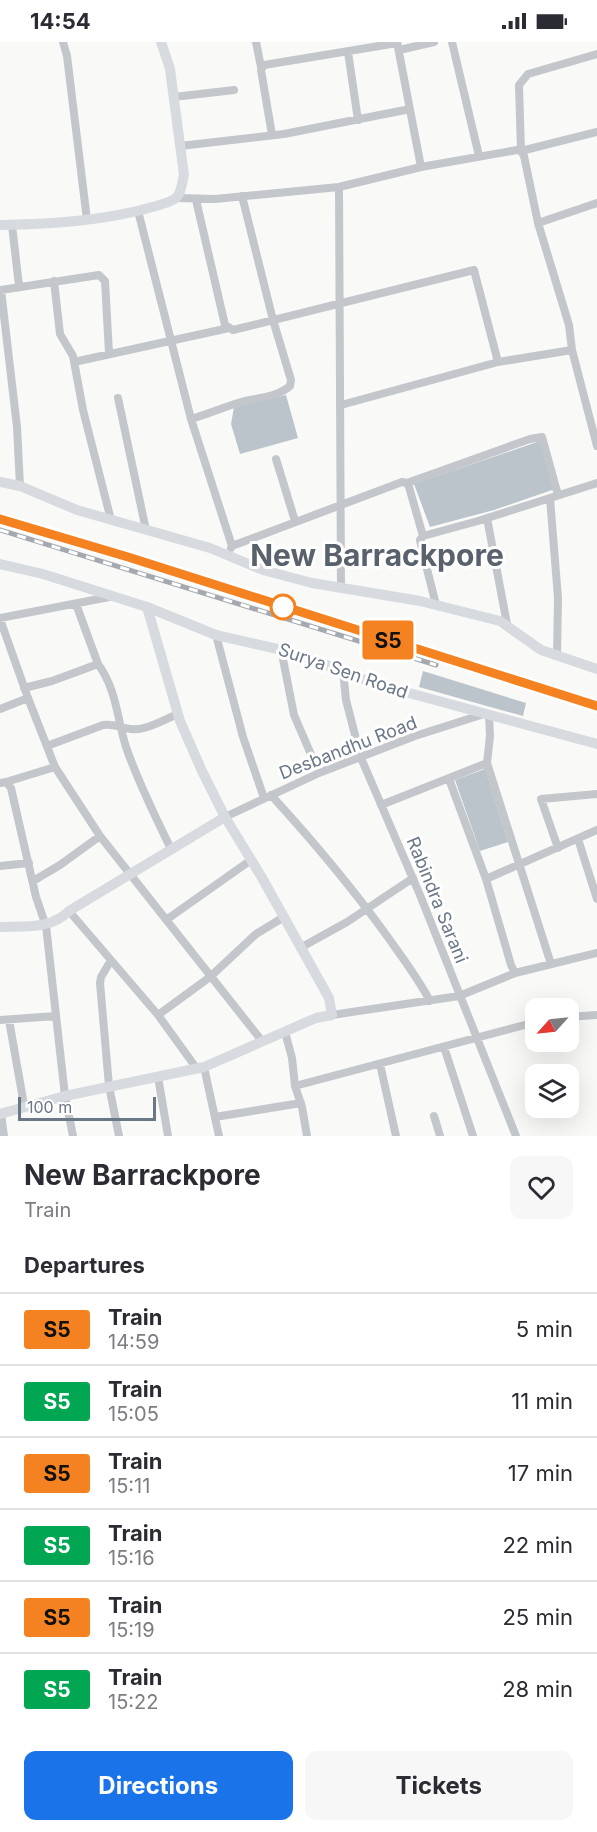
<!DOCTYPE html>
<style>
:root{--surface:#fff;--page:#f7f7f7;--text:#2b2b33;--muted:#7c7c81;--line:#e1e1e2;--accent:#1a73e8}
body{margin:0;font-family:Inter,sans-serif;background:var(--page);color:var(--text);height:100vh;display:flex;flex-direction:column;font-size:22px;white-space:nowrap}
*{box-sizing:border-box;margin:0}
p{font-size:20px;color:var(--muted)}
.icon{flex:none;width:33px;height:33px;fill:none;stroke:currentColor;stroke-width:2;stroke-linecap:round;stroke-linejoin:round}
.map{position:relative;height:1094px;overflow:hidden}
.side{display:flex;flex-direction:column;background:var(--surface);flex:1}
.side>*{flex:none}
.badge{padding:0 12px;border-radius:4px;font-size:21px;line-height:39px}
.needle{width:39px;rotate:243deg}
.fabs{position:absolute;left:525px;top:956px;display:grid;gap:12px}
.fabs a{display:grid;place-items:center;width:54px;height:54px;border-radius:12px;background:var(--surface);box-shadow:0 6px 24px #0002;font-size:30px}
.scale{position:absolute;left:18px;bottom:15px;width:138px;box-sizing:border-box;padding-left:6px;border:3px solid #6a7787;border-top:0;font-size:16px;line-height:21px;white-space:nowrap;color:#6a7787;-webkit-text-stroke:4px #fff;paint-order:stroke}
.map>.badge{position:absolute;translate:-50% -50%;box-shadow:0 0 0 3px #fff}
h2{padding:0 24px;font-size:22px;line-height:54px}
.round{display:grid;place-items:center;flex:none;width:63px;height:63px;border-radius:12px;background:var(--page)}
.headline{display:flex;align-items:center;justify-content:space-between;height:102px;padding:0 24px}
h1{font-size:28px;font-weight:700;line-height:45px}
.button{display:flex;gap:12px;margin-top:auto;padding:12px 24px}
.button a{flex:1;height:69px;border-radius:12px;background:var(--accent);color:#fff;font-size:24px;font-weight:700;line-height:69px;text-align:center}
.button a+a{background:var(--page);color:var(--text)}
ul{padding:0;list-style:none}
li{display:flex;align-items:center;gap:18px;height:72px;padding:0 24px;border-top:2px solid var(--line)}
li div{flex:1}
li b{display:block;font-size:22px}
li em{font-style:normal}
li .badge{min-width:66px;font-weight:700;text-align:center}
.status{display:flex;justify-content:space-between;align-items:center;height:42px;padding:0 30px;background:var(--surface);direction:ltr}
.status svg{height:16px;fill:currentColor}
.map>svg:first-child{display:block}
.water{fill:#bbc4ca}
.lines{fill:none;stroke-linecap:round;stroke-linejoin:round}
.street{stroke:#c3c6ca;stroke-width:8}
.secondary{stroke:#d7dbdf;stroke-width:10}
.rail-casing{stroke:#a4a9b0;stroke-width:5}
.rail{stroke:#fff;stroke-width:3;stroke-dasharray:9;stroke-linecap:butt}
.line-casing{stroke:#fff;stroke-width:14}
.line{stroke:#f58220;stroke-width:9}
.stop-dot{fill:#fff;stroke:#f58220;stroke-width:3}
.labels{text-anchor:middle;stroke-width:6;stroke-linejoin:round;paint-order:stroke}
.street-label{font-size:18px;fill:#6a7787;stroke:#fff}
.town-label{font-size:30px;font-weight:bold;fill:#58616c;stroke:#fff}
</style>
<div class="status"><b>14:54</b><svg viewBox="0 0 49 12"><path d="M0 12V9h3v3zM5 12V6h3v6zM10 12V3h3v9zM15 12V0h3v12zM26 1h20v11H26zM47 4h2v5h-2z"/></svg></div>
<div class="map">
<svg width="597" height="1094" viewBox="0 0 597 1094">
<rect width="100%" height="100%" fill="#f9f9f7"/>
<path class="water" d="M 286,353 L 298,396 L 240,412 L 231,382 L 234,365 Z
M 540,399 L 555,447 L 494,468 L 430,485 L 414,442 Z
M 423,629 L 526,661 L 523,674 L 419,645 Z
M 485,727 L 508,800 L 480,809 L 455,738 Z"/>
<g class="lines">
<path class="street" d="M 63,0 L 67,14 L 87,178
M 256,0 L 261,25
M 397,0 L 421,125 L 517,108 L 521,109 L 524,114 L 538,181 L 569,283 L 572,308 L 597,404
M 452,0 L 479,114
M 399,8 L 434,0
M 348,10 L 358,78
M 597,12 L 528,32 L 519,43 L 521,109 L 597,90
M 174,55 L 234,48
M 272,93 L 261,28 L 264,23 L 397,1
M 180,104 L 284,92 L 410,67
M 176,156 L 215,157 L 339,145
M 196,158 L 225,283 L 233,288 L 474,228 L 498,320 L 341,363
M 138,169 L 191,377 L 232,504
M 538,181 L 597,161
M 12,183 L 19,244
M 54,239 L 60,292 L 73,314 L 83,368 L 111,478
M 74,320 L 229,286
M 498,320 L 572,308
M 118,356 L 146,488
M 191,377 C 208,372 224,365 241,360 C 256,356 278,355 290,344 L 291,338 L 273,278 L 242,154
M 276,417 L 295,479
M 407,441 L 530,397 L 542,395 L 558,453
M 20,444 L 17,385 L 1,248 L 99,233 L 105,239 L 109,311
M 550,456 L 558,556 L 557,614
M 487,476 L 507,582
M 231,506 L 232,504 L 402,440 L 407,441 L 409,445 L 423,494
M 341,546 L 339,145 L 421,125
M 76,562 L 98,622
M 436,563 L 421,503 L 420,498 L 423,494 L 478,479 L 597,441
M 0,576 L 109,555
M 0,577 L 28,656 L 55,725 L 100,794 L 262,999
M 216,593 L 243,695 L 264,756
M 281,607 L 294,673 L 319,731
M 343,629 L 346,658 L 361,716 L 420,853 L 516,1094
M 24,646 L 52,639 L 98,622 C 117,648 117,677 126,705 C 138,740 155,774 171,807
M 0,667 L 28,656
M 47,704 L 103,683 C 114,681 121,686 131,687 C 146,689 165,677 178,672
M 487,721 L 551,922
M 449,737 L 486,837 L 511,923 L 515,931 L 597,911
M 6,740 L 55,725
M 0,741 L 6,740 L 11,746 L 36,855 L 46,884 L 65,1054 L 73,1094
M 271,753 C 312,798 351,844 387,894 C 402,915 418,936 430,959
M 381,763 L 487,721 L 490,694 L 489,673
M 225,775 L 319,731 L 415,694 L 484,672
M 578,797 L 597,857
M 558,806 L 541,757 L 597,752
M 0,824 L 29,821
M 486,837 L 597,788
M 33,839 L 60,823 L 100,794
M 69,869 L 158,973 L 197,1027
M 166,878 L 251,818
M 300,906 L 347,880 L 413,836
M 110,920 L 101,935 L 100,941 L 109,1044 L 119,1094
M 158,973 L 210,935 L 256,892 L 284,875
M 332,973 L 459,954 L 515,931
M 568,975 L 597,973
M 0,978 L 56,974
M 9,978 L 24,1063
M 285,990 L 292,1016 L 295,1044 L 302,1065 L 307,1094
M 444,1005 L 473,1094
M 380,1022 L 396,1094
M 204,1025 L 219,1094
M 158,1035 L 168,1094
M 295,1044 L 536,980
M 1,1072 L 4,1094
M 434,1074 L 440,1094
M 215,1075 L 301,1061"/>
<path class="secondary" d="M 0,183 C 53,182 105,179 156,164 C 162,162 172,160 177,155 C 182,149 182,140 184,133 L 170,27 L 161,0
M 0,440 L 20,444 L 77,468 L 210,506 L 263,528 L 312,541 L 420,559 L 500,579 L 541,608 L 597,627
M 0,522 L 43,532 L 147,565 L 216,593 L 295,611 L 376,642 L 597,702
M 0,885 C 26,884 49,888 69,869 L 225,775
M 0,1072 L 65,1054 L 204,1025 L 316,976 L 332,973 L 329,956 L 261,834 L 225,775 L 202,729 L 180,679 L 147,565"/>
<g class="rail-casing">
<path id="rail" d="M 0,477 L 128,515 L 597,664
M 0,488 L 436,623"/>
</g>
<use href="#rail" class="rail"/>
</g>
<g class="lines">
<g class="line-casing">
<path id="line" d="M 0,477 L 128,515 L 597,664"/>
</g>
<use href="#line" class="line"/>
</g>
<circle class="stop-dot" cx="283" cy="565" r="12"/>
<g class="labels">
<g class="street-label">
<text transform="translate(343 629) rotate(19)" y="6">Surya Sen Road</text>
<text transform="translate(348 706) rotate(-21)" y="6">Desbandhu Road</text>
<text transform="translate(437 858) rotate(68)" y="6">Rabindra Sarani</text>
</g>
<g class="town-label">
<text x="377" y="524">New Barrackpore</text>
</g>
</g>
</svg>
<div class="fabs">
<a><svg class="needle" viewBox="-14 -14 28 28"><path d="M0-13l5 13h-10z" fill="#e53935"/><path d="M0 13l5-13h-10z" fill="#7c7c81"/></svg></a>
<a><svg class="icon" aria-label="layers" viewBox="0 0 24 24"><path d="M12 4l9 5-9 5-9-5zM3 14l9 5 9-5"/></svg></a>
</div>
<div class="scale">100 m</div>
<b class="badge" style="left:388px;top:598px;background:#f58220;color:#111">S5</b>
</div>
<section class="side">
<div class="headline"><div><h1>New Barrackpore</h1><p>Train</p></div><a class="round"><svg class="icon" aria-label="heart" viewBox="0 0 24 24"><path d="M12 20l-8-8c-3-5 5-10 8-4 3-6 11-1 8 4z"/></svg></a></div>
<h2>Departures</h2>
<ul>
<li><span class="badge" style="background:#f58220;color:#111">S5</span><div><b>Train</b><p>14:59</p></div><em>5 min</em></li>
<li><span class="badge" style="background:#00a651;color:#fff">S5</span><div><b>Train</b><p>15:05</p></div><em>11 min</em></li>
<li><span class="badge" style="background:#f58220;color:#111">S5</span><div><b>Train</b><p>15:11</p></div><em>17 min</em></li>
<li><span class="badge" style="background:#00a651;color:#fff">S5</span><div><b>Train</b><p>15:16</p></div><em>22 min</em></li>
<li><span class="badge" style="background:#f58220;color:#111">S5</span><div><b>Train</b><p>15:19</p></div><em>25 min</em></li>
<li><span class="badge" style="background:#00a651;color:#fff">S5</span><div><b>Train</b><p>15:22</p></div><em>28 min</em></li>
</ul>
<div class="button"><a>Directions</a><a>Tickets</a></div>
</section>
